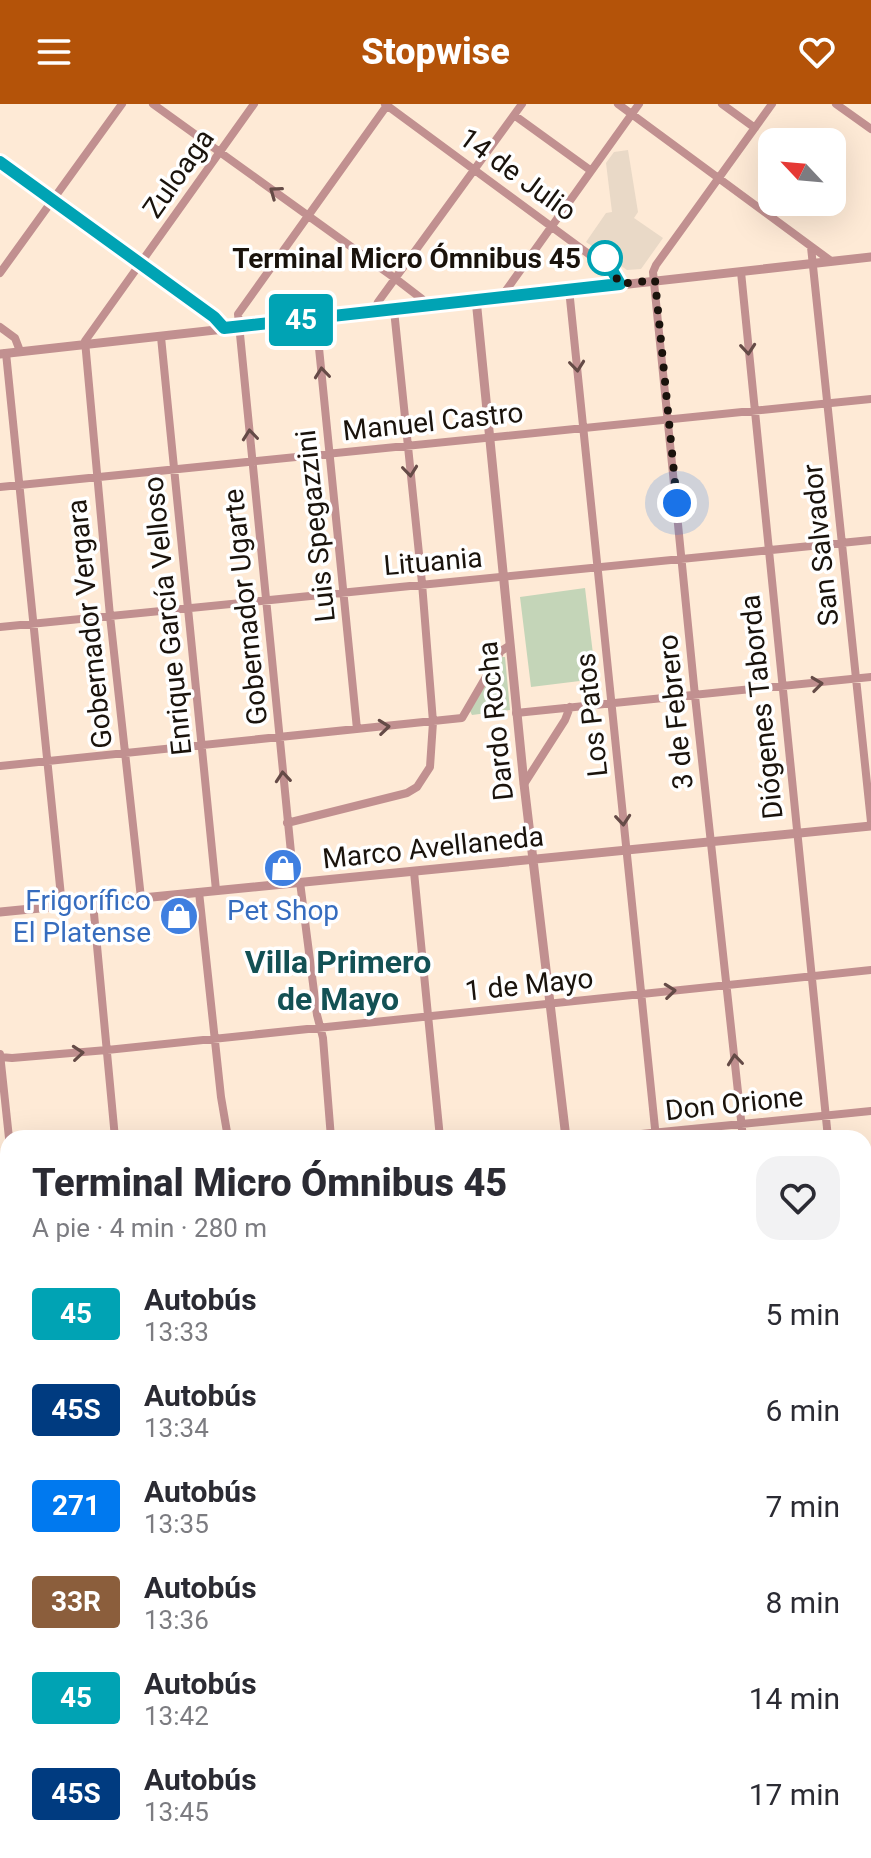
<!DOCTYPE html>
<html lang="es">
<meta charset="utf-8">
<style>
:root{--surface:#fff;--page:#f2f2f3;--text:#2b2b33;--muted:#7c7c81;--accent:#b45309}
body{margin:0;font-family:Roboto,sans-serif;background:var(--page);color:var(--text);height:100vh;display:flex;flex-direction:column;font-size:30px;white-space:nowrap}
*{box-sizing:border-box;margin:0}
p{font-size:26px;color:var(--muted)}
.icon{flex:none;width:44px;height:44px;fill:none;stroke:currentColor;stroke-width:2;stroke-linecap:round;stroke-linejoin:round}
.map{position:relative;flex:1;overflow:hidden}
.sheet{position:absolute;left:0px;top:1026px;width:872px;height:728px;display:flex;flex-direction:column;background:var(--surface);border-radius:24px 24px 0 0;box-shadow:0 8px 32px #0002}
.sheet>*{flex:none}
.badge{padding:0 16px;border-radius:6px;font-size:28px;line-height:52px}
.needle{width:52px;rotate:296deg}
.buttons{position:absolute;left:758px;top:24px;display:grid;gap:16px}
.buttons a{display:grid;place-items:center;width:88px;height:88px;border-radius:16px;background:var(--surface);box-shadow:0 8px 32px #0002;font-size:40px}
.you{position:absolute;width:40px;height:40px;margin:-20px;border:6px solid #fff;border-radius:50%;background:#1a73e8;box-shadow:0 0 0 12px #1a73e833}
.map>.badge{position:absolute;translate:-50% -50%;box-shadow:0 0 0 4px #fff}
.round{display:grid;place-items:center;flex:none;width:84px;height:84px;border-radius:24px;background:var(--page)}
.overview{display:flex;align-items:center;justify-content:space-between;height:136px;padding:0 32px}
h1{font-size:38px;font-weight:800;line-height:60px}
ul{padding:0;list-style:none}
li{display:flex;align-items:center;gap:24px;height:96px;padding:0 32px}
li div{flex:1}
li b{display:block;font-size:30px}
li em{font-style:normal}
li .badge{min-width:88px;font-weight:700;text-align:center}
header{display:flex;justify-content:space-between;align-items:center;height:104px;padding:0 32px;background:var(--accent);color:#fff;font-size:36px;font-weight:800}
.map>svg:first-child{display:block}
.industrial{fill:#e9d9c7}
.green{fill:#c4d5b8}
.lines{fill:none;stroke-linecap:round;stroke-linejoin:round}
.minor{stroke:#c19090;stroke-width:8}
.tertiary{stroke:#c19090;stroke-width:9}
.secondary{stroke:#a76263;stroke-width:11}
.oneway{stroke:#654b47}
.line-casing{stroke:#fff;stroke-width:18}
.line{stroke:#00a3b4;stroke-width:12}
.walk{stroke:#1a130c;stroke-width:8;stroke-dasharray:0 14.4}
.stop-dot{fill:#fff;stroke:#00a3b4;stroke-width:4}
.labels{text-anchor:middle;stroke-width:7;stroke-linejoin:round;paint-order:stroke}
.street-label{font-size:28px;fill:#1a130c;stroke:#fff}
.stop-label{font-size:28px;font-weight:bold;fill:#1a130c;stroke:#fff;text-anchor:end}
.shop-label{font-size:28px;fill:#366cbe;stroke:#fff;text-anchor:end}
.quarter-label{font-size:32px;font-weight:bold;fill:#135154;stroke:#fff}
</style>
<header><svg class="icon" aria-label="menu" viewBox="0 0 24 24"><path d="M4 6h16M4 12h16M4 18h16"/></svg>Stopwise<svg class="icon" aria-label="heart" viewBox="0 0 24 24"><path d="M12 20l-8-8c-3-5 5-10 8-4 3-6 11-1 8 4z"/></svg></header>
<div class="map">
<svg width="871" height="1754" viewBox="0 0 871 1754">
<rect width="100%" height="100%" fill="#feead6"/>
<path class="industrial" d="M 628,46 L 638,108 L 634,114 L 663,134 L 641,165 L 627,166 L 586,138 L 606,109 L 612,108 L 606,59 L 614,48 Z"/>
<path class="green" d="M 585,484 L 596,575 L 531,583 L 520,493 Z
M 502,553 L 505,553 L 510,606 L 472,611 L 470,607 Z
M 871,1673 L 871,1754 L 200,1754 L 266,1746 L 864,1746 L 864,1674 Z"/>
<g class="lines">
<path class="minor" d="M 153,0 L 396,175 L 422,195 L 426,202
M 385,0 L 613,168 L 620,180
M 618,0 L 831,157
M 722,0 L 755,24
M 836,0 L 871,25
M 514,11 L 590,66
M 0,58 L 214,213 L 224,224
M 811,143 L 871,718
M 741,168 L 828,1034
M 0,169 L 122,0
M 569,185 L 656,1034
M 502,192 L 639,0
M 374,208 L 378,198 L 522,0
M 316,214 L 357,625
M 0,223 L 15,234 L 20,247
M 161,233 L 216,786
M 6,249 L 62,802
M 0,383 L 871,295
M 0,523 L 871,436
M 516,609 L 871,573
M 0,662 L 462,614 L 501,547 L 509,542
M 524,680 L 565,616 L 570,603
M 287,719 L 407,689 L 417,683 L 430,663 L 433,618 L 422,479 L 394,206
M 414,768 L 440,1034
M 300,778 L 317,911 L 323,934 L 331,1034
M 294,779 L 238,210 L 388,0
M 199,788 L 221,993 L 228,1034
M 141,794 L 110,512 L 85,237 L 254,0
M 93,799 L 115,1034
M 0,950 L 9,1034
M 0,953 L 12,954 L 107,946 L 871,866
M 601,1034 L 871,1007
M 743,1034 L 695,592 L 653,168 L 656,161 L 772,0
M 0,1099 L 8,1098
M 864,1145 L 871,1145
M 0,1241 L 8,1240
M 864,1285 L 871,1285
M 0,1337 L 8,1325
M 0,1369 L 8,1369
M 864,1369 L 871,1435
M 0,1510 L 8,1510
M 864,1565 L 871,1564
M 0,1600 L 8,1604
M 0,1664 L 8,1655
M 0,1711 L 8,1717
M 43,1746 L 48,1754
M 84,1746 L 85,1754"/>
<path class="tertiary" d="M 476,195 L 524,680 L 566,1034
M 0,250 L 871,153
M 0,808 L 871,722"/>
<path class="secondary" d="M 864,1665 L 871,1664
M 198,1746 L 205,1749 L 226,1746
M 108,1754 L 190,1746"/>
</g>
<defs><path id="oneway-chevron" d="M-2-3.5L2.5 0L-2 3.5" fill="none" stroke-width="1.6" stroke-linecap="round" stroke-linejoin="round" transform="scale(2)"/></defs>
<g class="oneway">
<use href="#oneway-chevron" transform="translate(275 88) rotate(-144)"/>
<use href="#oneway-chevron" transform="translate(748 245) rotate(85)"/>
<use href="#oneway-chevron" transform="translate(577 262) rotate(84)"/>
<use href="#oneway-chevron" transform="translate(322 269) rotate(-96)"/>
<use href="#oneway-chevron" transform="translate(250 331) rotate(-96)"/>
<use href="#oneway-chevron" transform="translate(410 367) rotate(84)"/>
<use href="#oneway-chevron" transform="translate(817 580) rotate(-7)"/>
<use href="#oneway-chevron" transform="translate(384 623) rotate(-6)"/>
<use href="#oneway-chevron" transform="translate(283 673) rotate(-95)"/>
<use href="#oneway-chevron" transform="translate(623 716) rotate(85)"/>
<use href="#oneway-chevron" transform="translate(670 887) rotate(-6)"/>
<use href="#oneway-chevron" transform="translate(78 949) rotate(-5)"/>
<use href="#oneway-chevron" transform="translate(735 956) rotate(-96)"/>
</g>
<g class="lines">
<g class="line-casing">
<path id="line" d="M 0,58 L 214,213 L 224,224 L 620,180 L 613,168 L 601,159 L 605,154"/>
</g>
<use href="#line" class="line"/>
<path class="walk" d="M 605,154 L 601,159 L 613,168 L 620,180 L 655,176 L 677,399"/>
</g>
<defs>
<g id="shop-disc" transform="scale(2)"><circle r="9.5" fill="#3f7fe0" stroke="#fff"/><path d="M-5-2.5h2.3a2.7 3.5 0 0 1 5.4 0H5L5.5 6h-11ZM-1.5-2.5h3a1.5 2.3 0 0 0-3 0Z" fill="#fff"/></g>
</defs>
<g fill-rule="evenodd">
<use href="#shop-disc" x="283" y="764"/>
<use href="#shop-disc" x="179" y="812"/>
</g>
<circle class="stop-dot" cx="605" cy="154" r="16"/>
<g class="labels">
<g class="street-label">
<text transform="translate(178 69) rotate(-55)" y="10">Zuloaga</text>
<text transform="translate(518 70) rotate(36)" y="10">14 de Julio</text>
<text transform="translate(433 317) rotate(-6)" y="10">Manuel Castro</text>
<text transform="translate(315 422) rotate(-96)" y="10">Luis Spegazzini</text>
<text transform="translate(820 441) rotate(-96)" y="10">San Salvador</text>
<text transform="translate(433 457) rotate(-5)" y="10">Lituania</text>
<text transform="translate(245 503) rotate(-96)" y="10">Gobernador Ugarte</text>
<text transform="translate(167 512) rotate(-96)" y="10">Enrique García Velloso</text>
<text transform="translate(89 520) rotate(-96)" y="10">Gobernador Vergara</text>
<text transform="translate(761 603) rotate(-96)" y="10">Diógenes Taborda</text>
<text transform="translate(675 608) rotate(-96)" y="10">3 de Febrero</text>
<text transform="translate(591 611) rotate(-96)" y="10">Los Patos</text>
<text transform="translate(495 617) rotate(-96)" y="10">Dardo Rocha</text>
<text transform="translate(433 743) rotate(-6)" y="10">Marco Avellaneda</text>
<text transform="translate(529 880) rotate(-6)" y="10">1 de Mayo</text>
<text transform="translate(734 999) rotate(-6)" y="10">Don Orione</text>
</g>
<g class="stop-label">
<text x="581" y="164">Terminal Micro Ómnibus 45</text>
</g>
<g class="shop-label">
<text x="151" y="806">Frigorífico<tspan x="151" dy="32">El Platense</tspan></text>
<text x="283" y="816" text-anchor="middle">Pet Shop</text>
</g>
<g class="quarter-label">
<text x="338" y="869">Villa Primero<tspan x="338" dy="37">de Mayo</tspan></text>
</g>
</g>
</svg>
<div class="buttons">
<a><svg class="needle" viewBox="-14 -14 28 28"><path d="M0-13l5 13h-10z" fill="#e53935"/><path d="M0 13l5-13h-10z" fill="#7c7c81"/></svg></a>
</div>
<div class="you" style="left:677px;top:399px"></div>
<b class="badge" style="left:301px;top:216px;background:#00a3b4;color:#fff">45</b>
<section class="sheet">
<div class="overview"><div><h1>Terminal Micro Ómnibus 45</h1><p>A pie · 4 min · 280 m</p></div><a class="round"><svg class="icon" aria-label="heart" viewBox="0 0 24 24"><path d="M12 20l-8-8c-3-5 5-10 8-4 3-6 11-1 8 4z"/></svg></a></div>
<ul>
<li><span class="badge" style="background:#00a3b4;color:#fff">45</span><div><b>Autobús</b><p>13:33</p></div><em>5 min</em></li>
<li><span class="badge" style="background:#003b80;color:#fff">45S</span><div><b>Autobús</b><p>13:34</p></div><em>6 min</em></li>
<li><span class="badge" style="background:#0079ef;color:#fff">271</span><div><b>Autobús</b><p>13:35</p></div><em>7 min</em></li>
<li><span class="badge" style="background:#8b5e3c;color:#fff">33R</span><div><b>Autobús</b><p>13:36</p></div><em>8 min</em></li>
<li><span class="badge" style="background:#00a3b4;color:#fff">45</span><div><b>Autobús</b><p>13:42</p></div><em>14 min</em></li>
<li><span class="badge" style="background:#003b80;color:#fff">45S</span><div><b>Autobús</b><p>13:45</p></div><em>17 min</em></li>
</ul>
</section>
</div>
